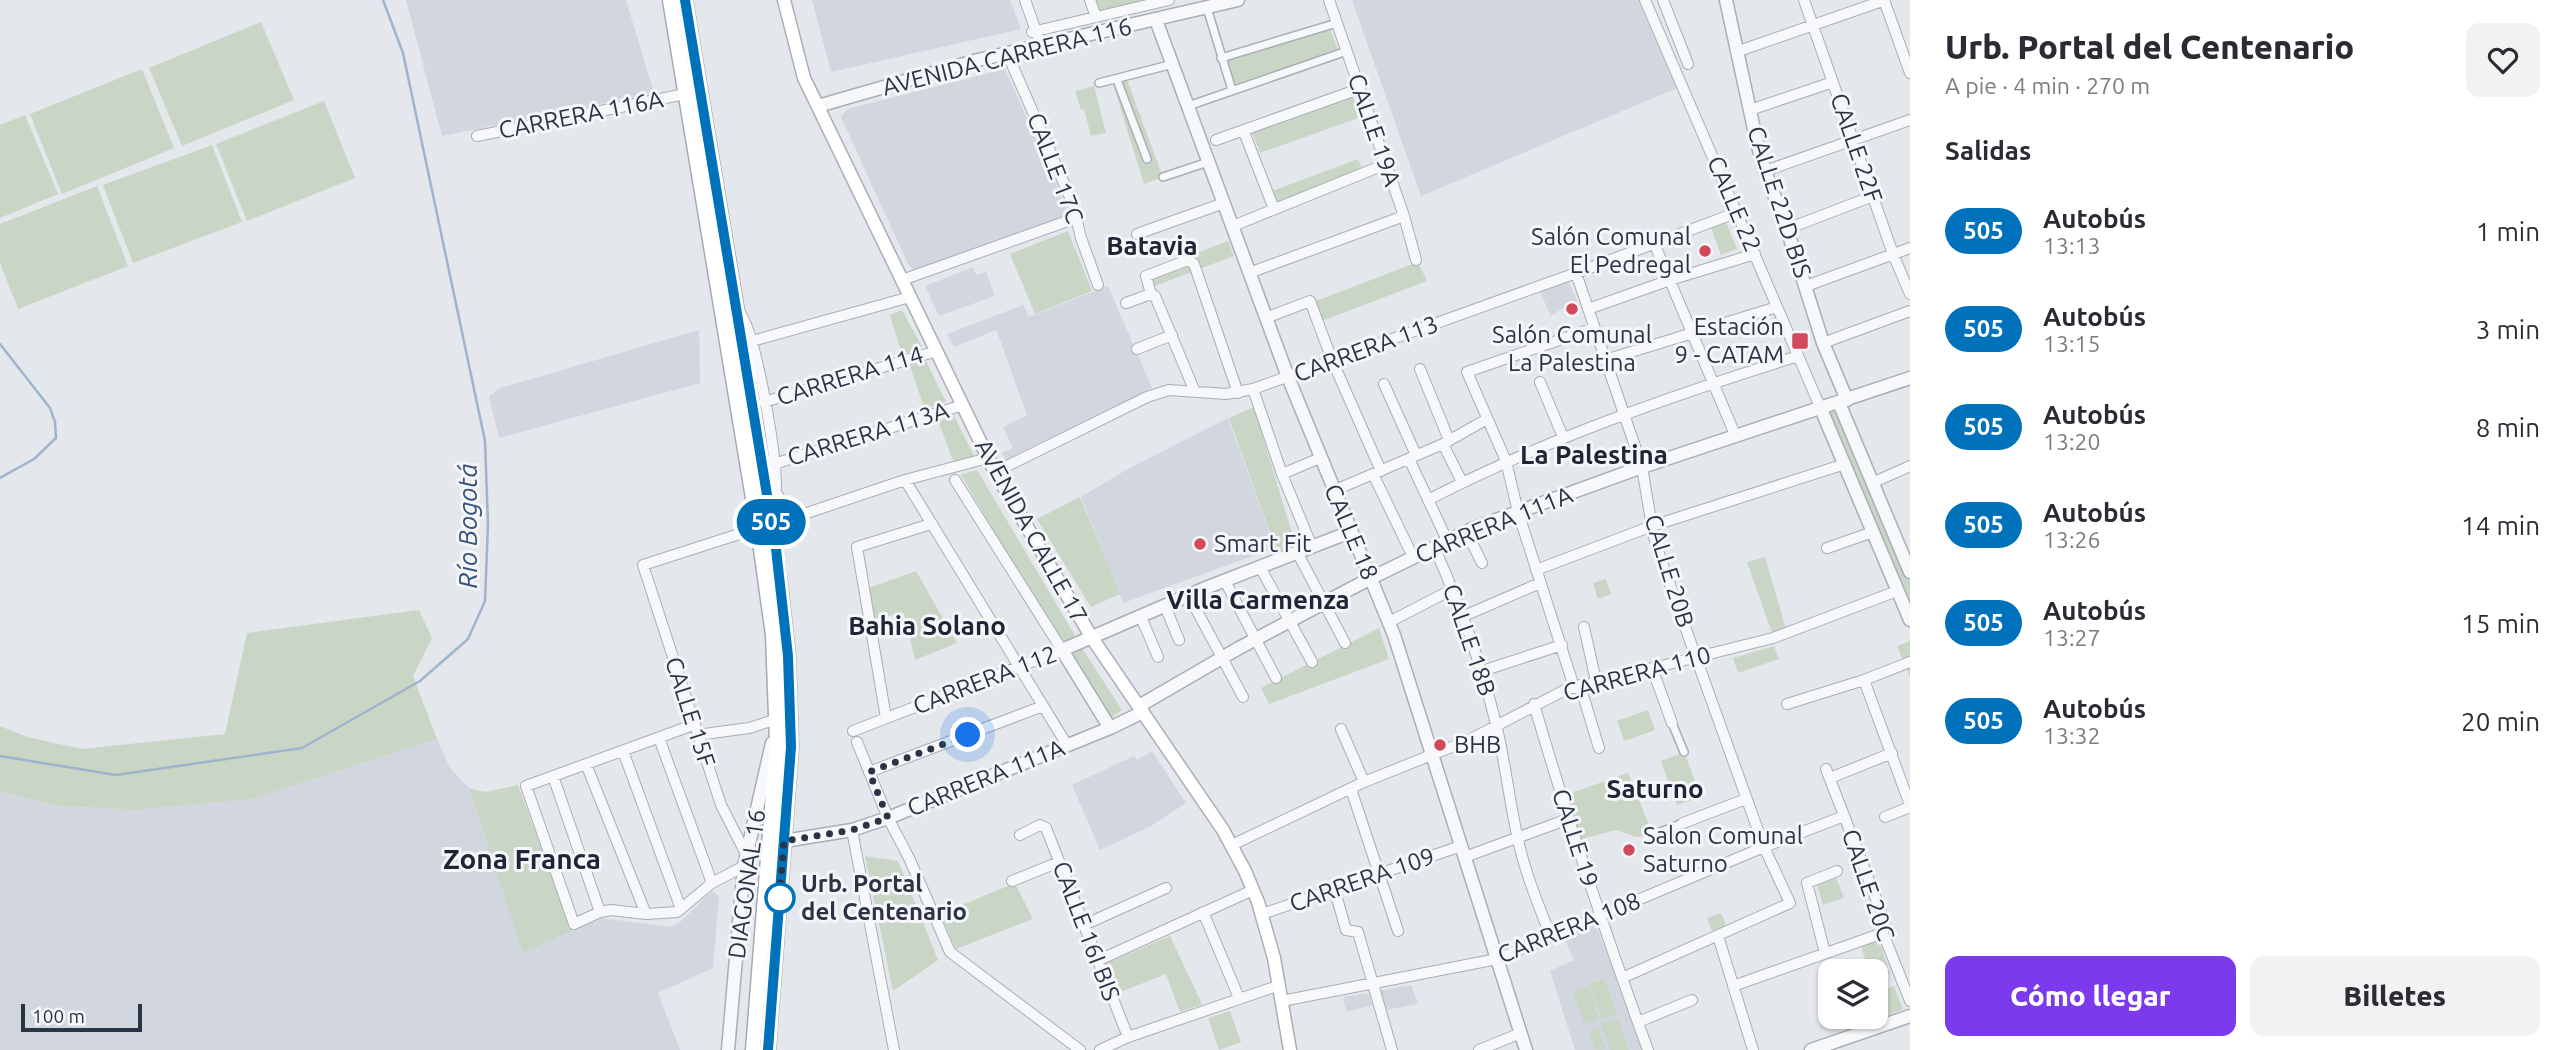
<!DOCTYPE html>
<html lang="es">
<meta charset="utf-8">
<style>
:root{--surface:#fff;--page:#f2f2f3;--text:#2b2b33;--muted:#7c7c81;--accent:#7c3aed}
body{margin:0;font-family:Ubuntu,sans-serif;background:var(--page);color:var(--text);height:100vh;display:flex;flex-direction:column;font-size:26px;white-space:nowrap}
*{box-sizing:border-box;margin:0}
p{font-size:23px;color:var(--muted)}
.icon{flex:none;width:38px;height:38px;fill:none;stroke:currentColor;stroke-width:2;stroke-linecap:round;stroke-linejoin:round}
.map{position:relative;flex:1;overflow:hidden}
.sheet{display:flex;flex-direction:column;background:var(--surface);width:665px}
.sheet>*{flex:none}
.badge{padding:0 14px;border-radius:23px;font-size:24px;line-height:46px}
.fabs{position:absolute;left:1818px;top:959px;display:grid;gap:14px}
.fabs a{display:grid;place-items:center;width:70px;height:70px;border-radius:14px;background:var(--surface);box-shadow:0 2px 5px #0004;font-size:35px}
.scale{position:absolute;left:21px;bottom:18px;width:121px;box-sizing:border-box;padding-left:7px;border:4px solid #2b3445;border-top:0;font-size:19px;line-height:24px;white-space:nowrap;color:#2b3445;-webkit-text-stroke:5px #f4f6f9;paint-order:stroke}
.you{position:absolute;width:35px;height:35px;margin:-18px;border:5px solid #fff;border-radius:50%;background:#1a73e8;box-shadow:0 0 0 10px #1a73e833}
.map>.badge{position:absolute;translate:-50% -50%;box-shadow:0 0 0 4px #fff}
h2{padding:0 35px;font-size:26px;line-height:63px}
.round{display:grid;place-items:center;flex:none;width:74px;height:74px;border-radius:14px;background:var(--page)}
.summary{display:flex;align-items:center;justify-content:space-between;height:119px;padding:0 35px}
h1{font-size:33px;font-weight:800;line-height:52px}
.action{display:flex;gap:14px;margin-top:auto;padding:14px 35px}
.action a{flex:1;height:80px;border-radius:14px;background:var(--accent);color:#fff;font-size:28px;font-weight:800;line-height:80px;text-align:center}
.action a+a{background:var(--page);color:var(--text)}
ul{padding:0;list-style:none}
li{display:flex;align-items:center;gap:21px;height:98px;padding:0 35px}
li div{flex:1}
li b{display:block;font-size:26px}
li em{font-style:normal}
li .badge{min-width:77px;font-weight:700;text-align:center}
main{display:flex;flex:1;min-height:0}
.map>svg:first-child{display:block}
.built{fill:#d2d6de}
.green{fill:#c9d6c5}
.lines{fill:none;stroke-linecap:round;stroke-linejoin:round}
.stream{stroke:#9fb4cc;stroke-width:2.5}
.pedestrian-casing{stroke:#a9aeb7;stroke-width:10}
.minor-casing{stroke:#a9aeb7;stroke-width:12}
.tertiary-casing{stroke:#a9aeb7;stroke-width:15}
.secondary-casing{stroke:#a9aeb7;stroke-width:15}
.primary-casing{stroke:#a3abb8;stroke-width:17}
.pedestrian{stroke:#f7f8fa;stroke-width:7}
.minor{stroke:#f7f8fa;stroke-width:10}
.tertiary{stroke:#f7f8fa;stroke-width:12}
.secondary{stroke:#fff;stroke-width:12}
.primary{stroke:#fff;stroke-width:14}
.line-casing{stroke:#fff;stroke-width:16}
.line{stroke:#0072bc;stroke-width:10}
.walk{stroke:#2b3445;stroke-width:7;stroke-dasharray:0 12.6}
.poi-dot{fill:#d1495b;stroke:#f4f6f9;stroke-width:2.5}
.stop-dot{fill:#fff;stroke:#0072bc;stroke-width:3.5}
.labels{text-anchor:middle;stroke-width:6;stroke-linejoin:round;paint-order:stroke}
.street-label{font-size:24px;fill:#2b3445;stroke:#f4f6f9}
.poi-label{font-size:24px;fill:#2b3445;stroke:#f4f6f9;text-anchor:start}
.stop-label{font-size:24px;font-weight:bold;fill:#2b3445;stroke:#f4f6f9;text-anchor:start}
.neighbourhood-label{font-size:26px;font-weight:bold;fill:#1d2536;stroke:#f4f6f9}
.water-label{font-size:26px;font-style:italic;fill:#34527a;stroke:#f4f6f9}
.quarter-label{font-size:28px;font-weight:bold;fill:#1d2536;stroke:#f4f6f9}
</style>
<main>
<div class="map">
<svg width="1910" height="1050" viewBox="0 0 1910 1050">
<rect width="100%" height="100%" fill="#e4e7ec"/>
<path class="built" d="M 406,0 L 626,0 L 654,93 L 442,136 Z
M 812,0 L 1010,0 L 1021,29 L 831,72 Z
M 1352,0 L 1638,0 L 1677,88 L 1421,196 Z
M 1005,69 L 1067,209 L 1067,216 L 1064,220 L 920,272 L 913,269 L 908,264 L 841,117 L 847,109 Z
M 973,267 L 976,275 L 986,272 L 995,296 L 939,316 L 925,286 Z
M 1568,281 L 1578,303 L 1563,308 L 1551,316 L 1539,290 Z
M 1108,286 L 1152,388 L 1005,460 L 1002,453 L 1013,448 L 1003,427 L 1027,415 L 999,337 L 996,330 L 954,347 L 947,334 L 1023,305 L 1029,317 Z
M 699,330 L 700,383 L 499,438 L 489,396 L 500,388 Z
M 1228,418 L 1275,548 L 1123,603 L 1081,497 L 1126,470 Z
M 437,739 L 450,768 L 469,788 L 523,953 L 602,918 L 670,927 L 680,922 L 708,895 L 713,892 L 719,896 L 713,968 L 658,993 L 680,1050 L 0,1050 L 0,792 L 61,806 L 138,810 L 250,799 Z
M 1152,751 L 1186,803 L 1151,826 L 1100,850 L 1072,785 L 1134,756 L 1137,760 Z
M 1596,925 L 1612,967 L 1642,1050 L 1575,1050 L 1550,971 L 1574,960 L 1564,938 Z
M 1411,985 L 1418,1004 L 1386,1010 L 1378,991 Z
M 1369,993 L 1372,1005 L 1346,1012 L 1343,997 Z"/>
<path class="green" d="M 1095,0 L 1144,0 L 1099,12 Z
M 261,22 L 294,100 L 182,146 L 149,68 Z
M 1330,29 L 1339,52 L 1236,85 L 1226,58 Z
M 142,69 L 174,148 L 62,194 L 30,114 Z
M 1126,77 L 1163,177 L 1144,184 L 1112,81 Z
M 1094,86 L 1106,133 L 1091,136 L 1084,109 L 1081,110 L 1075,91 Z
M 1352,95 L 1361,117 L 1260,153 L 1252,132 Z
M 324,101 L 355,178 L 247,221 L 216,144 Z
M 25,115 L 58,194 L 0,218 L 0,125 Z
M 212,145 L 242,222 L 133,263 L 103,185 Z
M 1358,159 L 1362,170 L 1277,204 L 1272,191 Z
M 97,186 L 128,266 L 18,309 L 0,263 L 0,224 Z
M 1726,222 L 1737,249 L 1721,255 L 1711,228 Z
M 1068,231 L 1092,291 L 1035,314 L 1010,254 Z
M 1228,241 L 1234,256 L 1152,287 L 1146,273 Z
M 1418,262 L 1427,281 L 1319,322 L 1313,302 Z
M 902,310 L 922,347 L 902,355 L 890,315 Z
M 926,361 L 946,402 L 925,410 L 910,366 Z
M 1254,407 L 1296,547 L 1278,555 L 1229,418 Z
M 1837,410 L 1910,581 L 1910,611 L 1827,413 Z
M 954,416 L 974,456 L 954,463 L 938,421 Z
M 977,470 L 1077,639 L 1062,646 L 961,475 Z
M 1080,497 L 1120,594 L 1091,607 L 1037,519 Z
M 1765,557 L 1786,629 L 1772,633 L 1747,562 Z
M 916,571 L 957,643 L 915,660 L 904,613 L 872,619 L 866,589 Z
M 1606,579 L 1611,594 L 1598,599 L 1593,583 Z
M 419,610 L 432,638 L 413,676 L 437,739 L 251,799 L 138,810 L 61,806 L 0,792 L 0,726 L 27,737 L 82,749 L 225,734 L 247,633 Z
M 1379,628 L 1389,659 L 1269,704 L 1261,688 Z
M 1910,641 L 1910,677 L 1897,646 Z
M 1774,646 L 1779,659 L 1738,673 L 1733,658 Z
M 1082,648 L 1122,710 L 1109,719 L 1071,656 Z
M 1648,710 L 1655,730 L 1624,741 L 1617,721 Z
M 1684,752 L 1701,797 L 1677,805 L 1661,761 Z
M 1628,773 L 1653,835 L 1636,837 L 1616,830 L 1578,840 L 1563,796 Z
M 518,785 L 572,931 L 523,953 L 469,788 L 485,792 Z
M 865,856 L 898,861 L 938,960 L 893,991 Z
M 1836,878 L 1844,898 L 1823,905 L 1817,885 Z
M 1015,883 L 1033,919 L 956,949 L 940,914 Z
M 1721,913 L 1726,925 L 1712,931 L 1707,918 Z
M 1170,936 L 1202,1004 L 1180,1012 L 1166,974 L 1118,993 L 1105,964 Z
M 1879,940 L 1890,974 L 1876,979 L 1876,971 L 1869,971 L 1861,946 Z
M 1604,979 L 1617,1013 L 1602,1019 L 1589,985 Z
M 1588,986 L 1599,1020 L 1584,1024 L 1573,991 Z
M 1894,986 L 1903,1009 L 1868,1022 L 1866,1017 L 1876,1017 L 1876,992 Z
M 1230,1011 L 1241,1042 L 1219,1050 L 1208,1018 Z
M 1618,1018 L 1629,1050 L 1610,1050 L 1601,1024 Z
M 1598,1028 L 1606,1049 L 1596,1050 L 1589,1032 Z"/>
<g class="lines">
<path class="stream" d="M 0,344 L 50,408 L 55,422 L 56,438 L 34,459 L 0,478
M 0,756 L 116,775 L 302,748 L 420,681 L 468,639 L 485,601 L 488,524 L 485,441 L 403,53 L 383,0"/>
<g class="pedestrian-casing">
<path id="pedestrian" d="M 1207,8 L 1232,90
M 1221,58 L 1337,23
M 1117,80 L 1147,159
M 1099,83 L 1173,64
M 1188,106 L 1347,51
M 1163,177 L 1208,162
M 1672,723 L 1684,752
M 1653,835 L 1683,823"/>
</g>
<g class="minor-casing">
<path id="minor" d="M 1025,0 L 1041,45
M 1090,0 L 1096,17
M 1329,0 L 1404,216 L 1416,260
M 1645,0 L 1821,409
M 1663,0 L 1688,64
M 1804,0 L 1893,254 L 1910,294
M 1884,0 L 1910,73
M 1032,32 L 1169,0
M 1736,52 L 1885,0
M 1007,53 L 1073,204 L 1081,238 L 1098,285
M 1750,110 L 1833,82
M 1244,132 L 1274,209
M 477,136 L 685,94
M 1216,140 L 1359,89
M 1765,171 L 1910,120
M 1233,226 L 1386,164
M 1787,229 L 1873,196
M 1137,234 L 1224,203
M 1654,243 L 1736,437
M 1249,273 L 1404,216
M 1576,273 L 1642,467 L 1653,533 L 1660,557 L 1764,847 L 1790,903 L 1622,978
M 902,280 L 1076,218
M 1806,286 L 1910,248
M 1151,294 L 1146,276 L 1188,260 L 1194,264 L 1238,393
M 1126,303 L 1148,295 L 1155,296 L 1195,392
M 1588,309 L 1670,280 L 1755,254
M 740,313 C 757,337 776,454 776,486 C 776,495 775,504 773,513
M 1266,318 L 1310,301 L 1332,360 L 1381,471
M 752,341 L 910,297
M 1823,343 L 1910,311
M 1137,349 L 1172,335
M 1605,360 L 1777,307
M 1420,369 L 1449,440
M 1540,382 L 1563,437
M 1384,384 L 1416,455
M 1253,389 L 1282,474 L 1312,547
M 764,402 L 937,351
M 1443,444 L 1462,482
M 1409,459 L 1447,540
M 774,464 L 963,405
M 995,472 L 1147,397 L 1169,390 L 1226,394 L 1253,389 L 1576,273 L 1738,212
M 1282,474 L 1320,458
M 1373,474 L 1413,557
M 905,480 L 1067,745
M 1872,483 L 1910,466
M 1333,491 L 1443,444 L 1487,419
M 778,495 L 786,513 L 795,517
M 1428,500 C 1546,439 1671,396 1798,356
M 1466,531 L 1482,563
M 1434,547 C 1460,604 1481,663 1496,724 C 1505,761 1509,798 1517,835 C 1524,870 1538,904 1551,937
M 1827,548 L 1873,532
M 776,549 L 786,526 L 795,517 L 905,480 L 988,458
M 1297,552 L 1345,643
M 1260,567 L 1312,662
M 1536,570 L 1652,526 L 1845,464
M 1225,581 L 1276,678
M 1189,596 L 1243,697
M 1165,606 L 1179,640
M 1464,616 L 1540,583
M 1141,617 L 1158,657
M 1389,622 L 1453,589
M 1584,627 L 1596,681
M 1652,668 L 1672,723
M 1482,671 L 1562,645
M 1864,680 L 1910,805
M 1580,685 L 1599,748
M 1574,687 L 1518,512 L 1506,461 L 1467,372 L 1594,328
M 1534,704 C 1568,821 1606,936 1648,1050
M 1787,704 L 1864,680 L 1910,662
M 886,718 L 857,547 L 931,524
M 693,725 L 526,786 L 574,924 L 600,912 L 611,910 L 646,914 L 677,912 L 712,883 L 744,866
M 1341,729 L 1364,782
M 853,731 L 1062,650 L 955,480
M 697,735 L 749,728 L 777,719
M 659,738 L 712,883
M 857,742 L 888,818 L 909,858 L 950,952 L 1080,1050
M 623,751 L 681,909
M 586,764 L 646,914
M 1826,769 L 1885,922 L 1883,933 L 1910,1001
M 869,772 L 1043,706
M 553,776 L 600,912
M 1830,778 L 1892,753
M 1351,789 L 1398,931
M 1885,817 L 1910,807
M 1683,823 L 1746,799
M 852,830 L 894,1050
M 1020,835 L 1040,825 L 1046,828 L 1128,1037
M 1232,845 L 1364,782 L 1469,740 L 1565,690 L 1773,638 L 1897,591
M 746,854 L 721,805 L 643,565 L 758,528
M 1465,857 L 1568,819
M 1012,881 L 1059,862
M 1335,891 L 1346,930 L 1358,932 L 1392,1050
M 1203,912 L 1239,998
M 1262,914 L 1461,846
M 1084,925 L 1166,888
M 1718,936 L 1753,1050
M 1825,953 L 1807,883 L 1837,871
M 1097,961 L 1253,890
M 1733,986 L 1883,933
M 1282,1001 L 1497,959 L 1764,847 L 1844,816
M 1638,1022 L 1692,1000
M 1100,1050 L 1128,1037 L 1280,985
M 1479,1050 L 1521,1033"/>
</g>
<g class="tertiary-casing">
<path id="tertiary" d="M 1726,0 L 1757,143 L 1765,171 L 1787,229 L 1823,343 L 1847,400
M 1156,20 L 1288,377 L 1394,635 L 1526,1050
M 818,106 L 978,60 L 1238,0
M 1839,403 L 1910,572
M 1821,409 L 1910,620
M 1139,706 L 1239,648 L 1371,578 L 1474,528 L 1642,467 L 1910,378
M 1110,728 L 1062,650 L 1208,587 L 1350,532
M 784,841 L 852,830 L 888,818 L 1110,728 L 1143,712
M 728,1050 L 744,866 L 772,743
M 1811,1050 L 1910,1016"/>
</g>
<g class="secondary-casing">
<path id="secondary" d="M 784,0 L 804,78 L 995,472 L 1092,638 L 1223,830 L 1245,871 L 1258,902 L 1274,958 L 1290,1050"/>
</g>
<g class="primary-casing">
<path id="primary" d="M 670,0 L 758,528 L 773,635 L 777,743 L 753,1050
M 685,0 L 763,467 L 780,584 L 788,656 L 791,747 L 768,1050"/>
</g>
<use href="#pedestrian" class="pedestrian"/>
<use href="#minor" class="minor"/>
<use href="#tertiary" class="tertiary"/>
<use href="#secondary" class="secondary"/>
<use href="#primary" class="primary"/>
</g>
<g class="lines">
<g class="line-casing">
<path id="line" d="M 685,0 L 776,549 L 788,656 L 791,747 L 768,1050"/>
</g>
<use href="#line" class="line"/>
<path class="walk" d="M 780,898 L 779,903 L 784,841 L 852,830 L 888,818 L 869,772 L 968,735"/>
</g>
<g class="poi-dot">
<circle cx="1705" cy="251" r="7"/>
<circle cx="1572" cy="309" r="7"/>
<rect x="1791" y="332" width="18" height="18" rx="3.5"/>
<circle cx="1200" cy="544" r="7"/>
<circle cx="1440" cy="745" r="7"/>
<circle cx="1629" cy="850" r="7"/>
</g>
<circle class="stop-dot" cx="780" cy="898" r="14"/>
<g class="labels">
<g class="street-label">
<text transform="translate(1007 57) rotate(-14)" y="8">AVENIDA CARRERA 116</text>
<text transform="translate(581 115) rotate(-11)" y="8">CARRERA 116A</text>
<text transform="translate(1374 130) rotate(71)" y="8">CALLE 19A</text>
<text transform="translate(1856 148) rotate(71)" y="8">CALLE 22F</text>
<text transform="translate(1055 168) rotate(69)" y="8">CALLE 17C</text>
<text transform="translate(1779 202) rotate(72)" y="8">CALLE 22D BIS</text>
<text transform="translate(1734 204) rotate(67)" y="8">CALLE 22</text>
<text transform="translate(1366 349) rotate(-20)" y="8">CARRERA 113</text>
<text transform="translate(850 376) rotate(-17)" y="8">CARRERA 114</text>
<text transform="translate(868 434) rotate(-17)" y="8">CARRERA 113A</text>
<text transform="translate(1494 525) rotate(-22)" y="8">CARRERA 111A</text>
<text transform="translate(1031 531) rotate(61)" y="8">AVENIDA CALLE 17</text>
<text transform="translate(1351 532) rotate(67)" y="8">CALLE 18</text>
<text transform="translate(1669 571) rotate(73)" y="8">CALLE 20B</text>
<text transform="translate(1469 640) rotate(71)" y="8">CALLE 18B</text>
<text transform="translate(1637 674) rotate(-15)" y="8">CARRERA 110</text>
<text transform="translate(985 680) rotate(-21)" y="8">CARRERA 112</text>
<text transform="translate(690 712) rotate(72)" y="8">CALLE 15F</text>
<text transform="translate(986 778) rotate(-22)" y="8">CARRERA 111A</text>
<text transform="translate(1575 838) rotate(72)" y="8">CALLE 19</text>
<text transform="translate(1362 880) rotate(-19)" y="8">CARRERA 109</text>
<text transform="translate(747 884) rotate(-82)" y="8">DIAGONAL 16</text>
<text transform="translate(1868 885) rotate(71)" y="8">CALLE 20C</text>
<text transform="translate(1569 928) rotate(-22)" y="8">CARRERA 108</text>
<text transform="translate(1086 931) rotate(69)" y="8">CALLE 16I BIS</text>
</g>
<g class="poi-label">
<text x="1691" y="245" text-anchor="end">Salón Comunal<tspan x="1691" dy="28">El Pedregal</tspan></text>
<text x="1784" y="335" text-anchor="end">Estación<tspan x="1784" dy="28">9 - CATAM</tspan></text>
<text x="1572" y="343" text-anchor="middle">Salón Comunal<tspan x="1572" dy="28">La Palestina</tspan></text>
<text x="1214" y="552">Smart Fit</text>
<text x="1454" y="753">BHB</text>
<text x="1643" y="844">Salon Comunal<tspan x="1643" dy="28">Saturno</tspan></text>
</g>
<g class="stop-label">
<text x="801" y="892">Urb. Portal<tspan x="801" dy="28">del Centenario</tspan></text>
</g>
<g class="neighbourhood-label">
<text x="1152" y="255">Batavia</text>
<text x="1594" y="464">La Palestina</text>
<text x="1258" y="609">Villa Carmenza</text>
<text x="927" y="635">Bahia Solano</text>
<text x="1655" y="798">Saturno</text>
</g>
<g class="water-label">
<text transform="translate(468 526) rotate(-90)" y="9">Río Bogotá</text>
</g>
<g class="quarter-label">
<text x="522" y="869">Zona Franca</text>
</g>
</g>
</svg>
<div class="fabs">
<a><svg class="icon" aria-label="layers" viewBox="0 0 24 24"><path d="M12 4l9 5-9 5-9-5zM3 14l9 5 9-5"/></svg></a>
</div>
<div class="scale">100 m</div>
<div class="you" style="left:968px;top:735px"></div>
<b class="badge" style="left:771px;top:522px;background:#0072bc;color:#fff">505</b>
</div>
<section class="sheet">
<div class="summary"><div><h1>Urb. Portal del Centenario</h1><p>A pie · 4 min · 270 m</p></div><a class="round"><svg class="icon" aria-label="heart" viewBox="0 0 24 24"><path d="M12 20l-8-8c-3-5 5-10 8-4 3-6 11-1 8 4z"/></svg></a></div>
<h2>Salidas</h2>
<ul>
<li><span class="badge" style="background:#0072bc;color:#fff">505</span><div><b>Autobús</b><p>13:13</p></div><em>1 min</em></li>
<li><span class="badge" style="background:#0072bc;color:#fff">505</span><div><b>Autobús</b><p>13:15</p></div><em>3 min</em></li>
<li><span class="badge" style="background:#0072bc;color:#fff">505</span><div><b>Autobús</b><p>13:20</p></div><em>8 min</em></li>
<li><span class="badge" style="background:#0072bc;color:#fff">505</span><div><b>Autobús</b><p>13:26</p></div><em>14 min</em></li>
<li><span class="badge" style="background:#0072bc;color:#fff">505</span><div><b>Autobús</b><p>13:27</p></div><em>15 min</em></li>
<li><span class="badge" style="background:#0072bc;color:#fff">505</span><div><b>Autobús</b><p>13:32</p></div><em>20 min</em></li>
</ul>
<div class="action"><a>Cómo llegar</a><a>Billetes</a></div>
</section>
</main>
